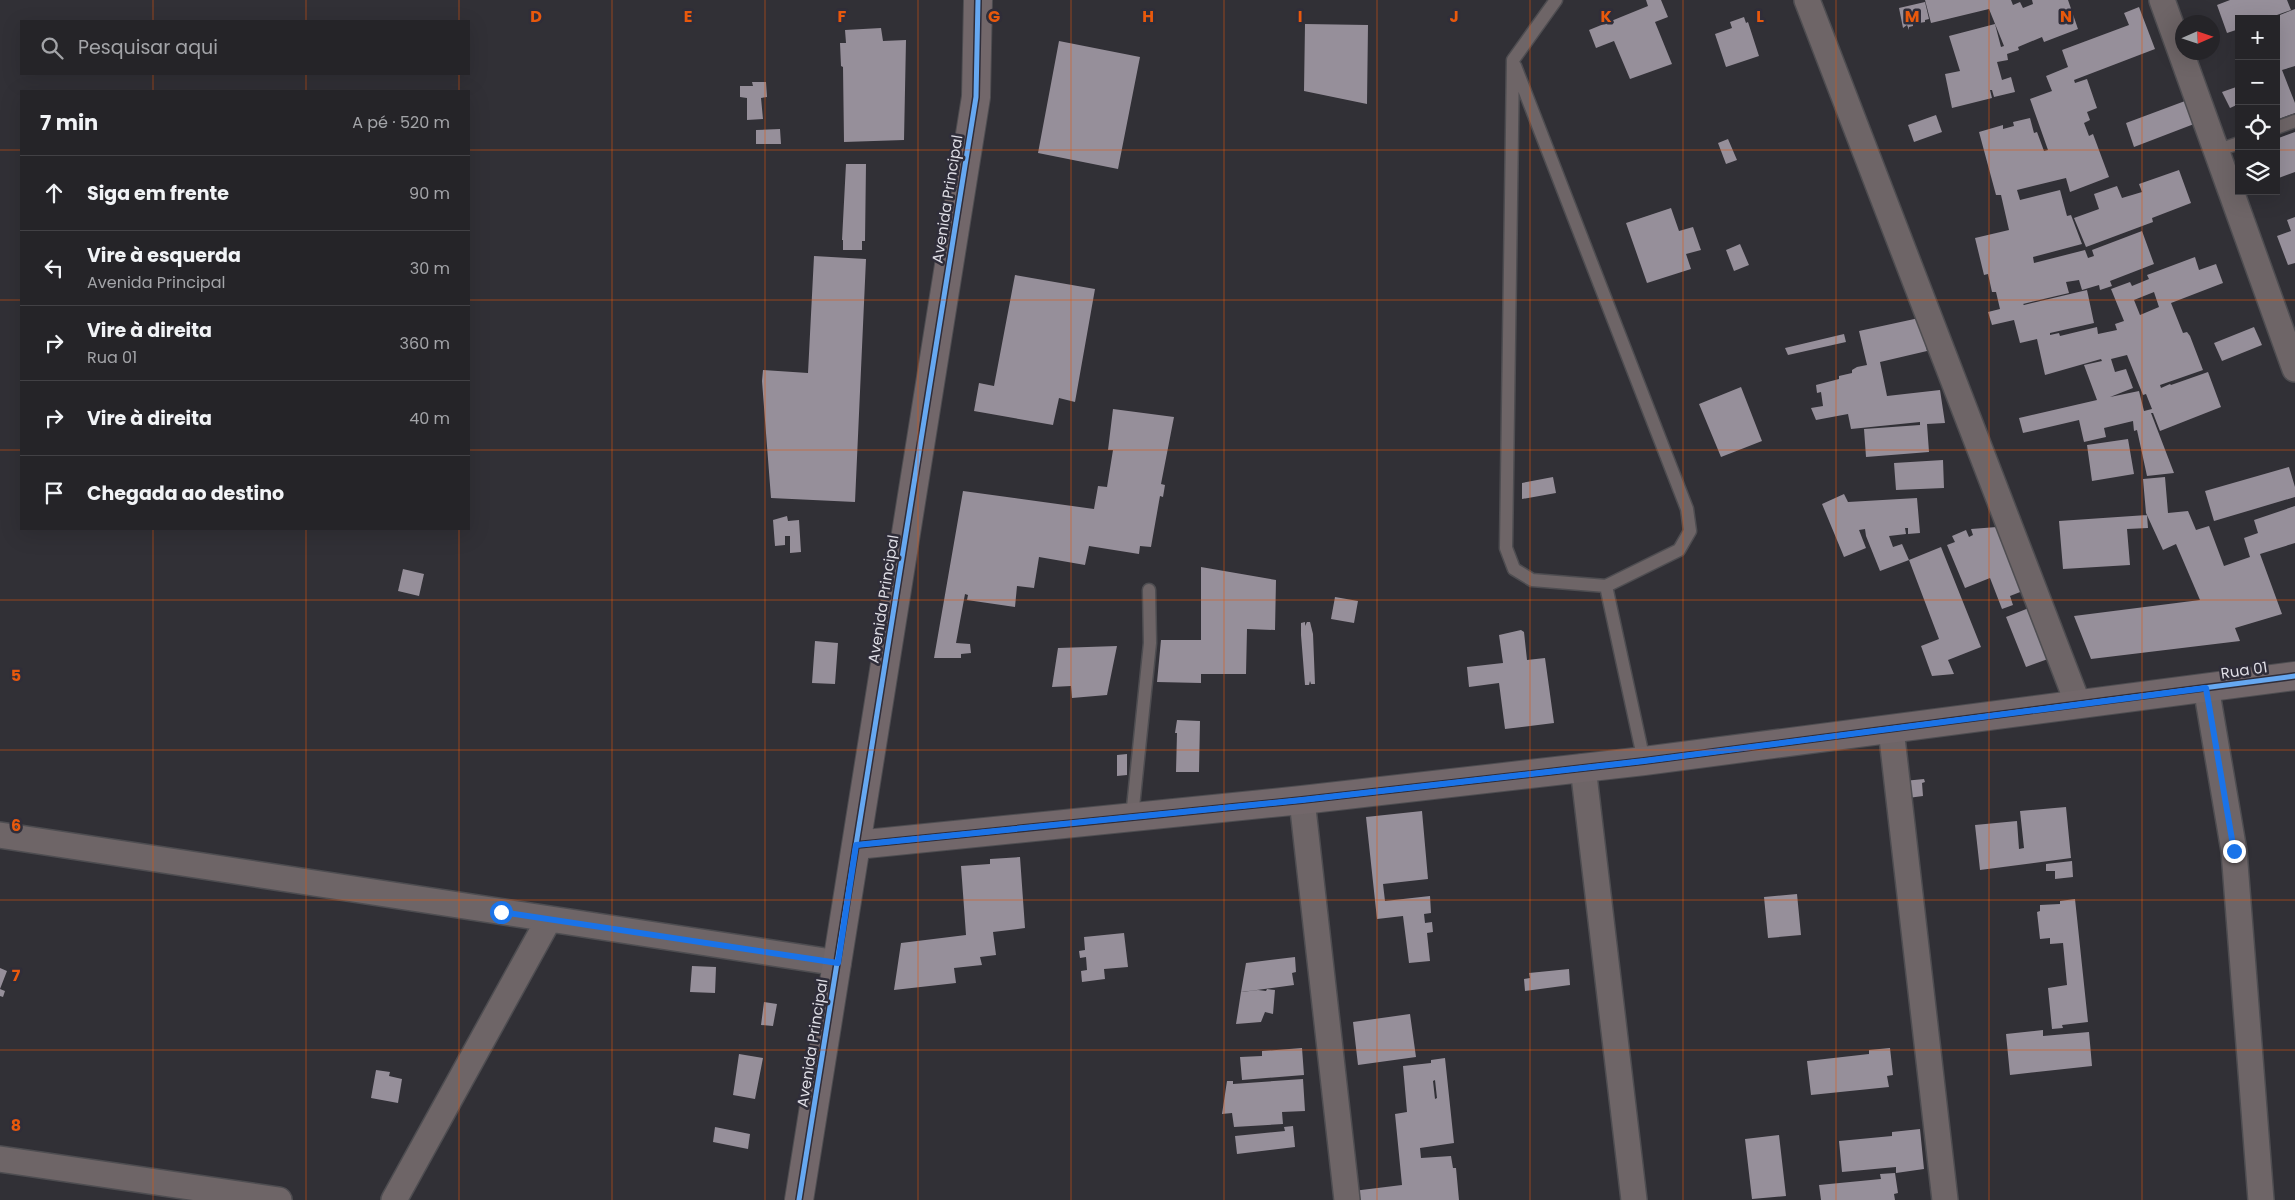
<!DOCTYPE html>
<html lang="pt">
<meta charset="utf-8">
<style>
:root{--surface:#252428;--page:#2d2c30;--text:#f1f3f6;--muted:#a3a4a8;--line:#424145}
body{margin:0;font-family:Poppins,sans-serif;background:var(--page);color:var(--text)}
.controls{position:absolute;right:15px;top:15px;display:grid;overflow:hidden;border-radius:0px;box-shadow:0 5px 20px #0002}
.controls button{width:45px;height:45px;display:grid;place-items:center;padding:0;border:0;border-bottom:1px solid var(--line);background:var(--surface);color:var(--text);font:25px sans-serif}
.compass{position:absolute;left:2175px;top:15px;width:45px;height:45px;border-radius:50%;background:var(--surface);box-shadow:0 5px 20px #0002;rotate:87deg}
.stop{position:absolute;width:15px;height:15px;margin:-11px;border:4px solid #1a73e8;border-radius:50%;background:#fff}
.stop.end{background:#1a73e8;border-color:#fff;box-shadow:0 1px 5px #0008}
.list{margin:0;padding:0;list-style:none}
h2{display:flex;justify-content:space-between;align-items:center;height:65px;margin:0;padding:0 20px;font-size:21px}
h2 small{font-size:16px;font-weight:400;color:var(--muted)}
.list li{display:grid;grid-template-columns:32px 1fr auto;gap:15px;align-items:center;box-sizing:border-box;height:75px;padding:0 20px;border-top:1px solid var(--line)}
.list b{display:block;font-size:19px;white-space:nowrap}
.list p{margin:0;font-size:16px;white-space:nowrap;color:var(--muted)}
.list em{font-size:16px;font-style:normal;color:var(--muted)}
.icon{flex:none;width:28px;height:28px;fill:none;stroke:currentColor;stroke-width:2;stroke-linecap:round;stroke-linejoin:round}
.map{position:relative;flex:none;width:2295px;height:1200px;overflow:hidden}
.search{position:absolute;background:var(--surface);box-shadow:0 5px 20px #0002;left:20px;top:20px;width:450px;height:55px;display:flex;align-items:center;gap:12px;box-sizing:border-box;padding:0 18px;border-radius:0px;color:var(--muted);font-size:19px}
.panel{position:absolute;background:var(--surface);box-shadow:0 5px 20px #0002;left:20px;top:90px;width:450px;height:440px;border-radius:0px}
.map>svg:first-child{display:block}
</style>
<div class="map">
<svg width="2295" height="1200" viewBox="0 0 2295 1200">
<rect width="100%" height="100%" fill="#313036"/>
<path fill="#968f9a" fill-rule="evenodd" d="M 1646,0 L 1661,0 L 1668,17 L 1655,22 L 1672,64 L 1630,79 L 1614,41 L 1596,48 L 1589,30 L 1648,6 Z
M 1925,0 L 2011,0 L 2013,5 L 2020,2 L 2023,8 L 2033,4 L 2032,0 L 2068,0 L 2078,29 L 2044,42 L 2042,37 L 2018,47 L 2019,50 L 2007,54 L 2008,60 L 1997,62 L 2002,80 L 2011,77 L 2015,92 L 1994,97 L 1992,90 L 1990,90 L 1992,98 L 1952,108 L 1945,74 L 1960,71 L 1949,36 L 1995,24 L 2001,47 L 2004,46 L 1989,9 L 1931,23 Z
M 2230,0 L 2287,0 L 2291,10 L 2266,19 L 2239,19 L 2239,29 L 2227,33 L 2217,5 Z
M 1925,2 L 1929,19 L 1925,20 L 1925,22 L 1913,24 L 1913,26 L 1909,27 L 1909,24 L 1909,30 L 1907,25 L 1903,28 L 1899,8 Z
M 2139,7 L 2155,49 L 2074,80 L 2075,83 L 2087,79 L 2097,108 L 2087,112 L 2090,120 L 2084,123 L 2089,136 L 2093,134 L 2109,177 L 2070,192 L 2066,178 L 2017,190 L 2020,200 L 2060,190 L 2067,216 L 2071,215 L 2082,244 L 2033,257 L 2034,263 L 2085,250 L 2088,258 L 2094,256 L 2092,250 L 2142,231 L 2154,264 L 2110,281 L 2112,286 L 2100,290 L 2099,285 L 2082,290 L 2079,280 L 2066,282 L 2069,293 L 2023,304 L 2024,305 L 2087,290 L 2094,323 L 2050,333 L 2050,335 L 2059,333 L 2060,336 L 2097,327 L 2098,334 L 2117,330 L 2115,324 L 2124,321 L 2111,289 L 2130,282 L 2132,286 L 2149,279 L 2147,275 L 2195,257 L 2199,270 L 2216,264 L 2223,283 L 2171,303 L 2183,333 L 2187,332 L 2190,336 L 2203,370 L 2160,385 L 2161,388 L 2170,384 L 2171,385 L 2208,372 L 2221,407 L 2160,431 L 2153,413 L 2151,413 L 2174,473 L 2147,476 L 2137,430 L 2134,431 L 2133,421 L 2104,428 L 2106,437 L 2084,442 L 2079,420 L 2023,433 L 2019,418 L 2097,400 L 2084,365 L 2102,361 L 2101,359 L 2045,375 L 2037,339 L 2020,343 L 2014,320 L 1992,325 L 1988,312 L 2000,309 L 1996,292 L 1992,292 L 1988,274 L 1984,275 L 1975,238 L 2009,230 L 2001,195 L 1996,195 L 1979,132 L 2003,125 L 2003,129 L 2014,126 L 2013,122 L 2030,118 L 2034,133 L 2037,132 L 2044,151 L 2048,150 L 2030,99 L 2052,91 L 2046,76 L 2068,67 L 2062,50 L 2129,25 L 2124,13 ZM 2154,292 L 2159,307 L 2140,315 L 2134,300 ZM 2127,355 L 2143,395 L 2146,394 L 2152,409 L 2144,411 L 2139,391 L 2110,397 L 2133,388 L 2126,369 L 2115,372 L 2111,359 Z
M 2295,9 L 2295,66 L 2282,70 L 2295,103 L 2295,113 L 2276,120 L 2276,73 L 2279,72 L 2276,64 L 2276,48 L 2280,47 L 2276,37 L 2276,19 L 2270,19 Z
M 1744,17 L 1746,23 L 1748,22 L 1759,56 L 1726,67 L 1715,34 L 1732,28 L 1730,22 Z
M 1305,24 L 1368,25 L 1367,104 L 1304,91 Z
M 881,28 L 883,41 L 906,40 L 904,140 L 844,142 L 843,67 L 841,66 L 840,43 L 846,43 L 845,30 Z
M 1059,41 L 1140,57 L 1118,169 L 1038,153 Z
M 752,82 L 766,82 L 767,97 L 761,98 L 763,119 L 747,120 L 747,98 L 740,97 L 740,86 L 753,86 Z
M 2239,86 L 2239,104 L 2230,108 L 2222,92 Z
M 2185,101 L 2194,124 L 2134,147 L 2126,123 Z
M 1936,115 L 1942,132 L 1914,142 L 1908,125 Z
M 780,129 L 781,144 L 756,144 L 756,130 Z
M 2295,132 L 2295,172 L 2276,179 L 2276,139 Z
M 1728,139 L 1737,160 L 1726,164 L 1718,143 Z
M 846,164 L 866,164 L 865,241 L 862,241 L 862,250 L 843,250 L 843,240 L 842,240 Z
M 2179,170 L 2191,203 L 2152,218 L 2153,222 L 2086,247 L 2074,218 L 2099,209 L 2094,194 L 2117,186 L 2122,198 L 2142,192 L 2139,184 Z
M 1671,208 L 1679,231 L 1693,227 L 1701,250 L 1686,254 L 1691,269 L 1647,283 L 1626,223 Z
M 2295,217 L 2295,263 L 2288,265 L 2277,236 L 2291,231 L 2287,220 Z
M 1740,244 L 1749,265 L 1734,271 L 1726,250 Z
M 814,256 L 866,259 L 855,502 L 771,498 L 762,381 L 763,370 L 808,373 Z
M 1015,275 L 1095,289 L 1075,402 L 1059,398 L 1053,425 L 974,411 L 979,383 L 994,386 Z
M 1919,318 L 1927,351 L 1880,362 L 1887,396 L 1940,390 L 1945,423 L 1927,424 L 1929,452 L 1866,457 L 1864,429 L 1920,425 L 1920,422 L 1851,429 L 1848,414 L 1816,420 L 1811,408 L 1823,406 L 1821,392 L 1817,393 L 1816,385 L 1839,379 L 1839,376 L 1852,373 L 1852,370 L 1857,367 L 1867,365 L 1859,331 Z
M 2254,327 L 2262,345 L 2222,361 L 2214,343 Z
M 1844,334 L 1846,342 L 1788,355 L 1785,348 Z
M 1741,387 L 1762,441 L 1721,457 L 1699,404 Z
M 1113,409 L 1174,417 L 1161,484 L 1165,485 L 1163,497 L 1160,496 L 1151,547 L 1140,546 L 1139,554 L 1089,546 L 1085,565 L 1039,557 L 1034,588 L 1017,586 L 1015,607 L 967,600 L 968,595 L 965,594 L 956,643 L 970,644 L 971,653 L 961,654 L 961,658 L 934,658 L 963,491 L 1094,509 L 1098,486 L 1107,487 L 1113,450 L 1108,450 Z
M 2128,439 L 2134,474 L 2092,481 L 2087,445 Z
M 1943,460 L 1944,488 L 1896,490 L 1894,463 Z
M 2289,467 L 2295,487 L 2295,497 L 2214,521 L 2205,491 Z
M 1553,477 L 1556,493 L 1522,499 L 1522,483 Z
M 2165,477 L 2168,513 L 2188,511 L 2196,530 L 2209,526 L 2224,566 L 2250,557 L 2244,538 L 2258,533 L 2254,520 L 2295,506 L 2295,543 L 2260,554 L 2282,614 L 2235,628 L 2240,641 L 2091,659 L 2074,616 L 2200,600 L 2176,544 L 2163,550 L 2146,513 L 2143,479 Z
M 1844,494 L 1848,502 L 1917,498 L 1920,533 L 1908,534 L 1908,528 L 1905,528 L 1906,534 L 1889,536 L 1893,547 L 1902,544 L 1909,560 L 1941,547 L 1981,647 L 1948,660 L 1954,674 L 1932,676 L 1921,646 L 1939,639 L 1909,560 L 1880,571 L 1866,536 L 1865,529 L 1859,530 L 1866,548 L 1844,557 L 1822,504 Z
M 2147,515 L 2148,528 L 2127,529 L 2130,565 L 2063,569 L 2059,521 Z
M 787,516 L 788,521 L 799,520 L 801,552 L 790,553 L 790,536 L 785,536 L 785,545 L 775,546 L 773,520 Z
M 2010,526 L 2033,587 L 2010,596 L 2013,605 L 2002,609 L 1990,578 L 1965,588 L 1947,545 L 1955,542 L 1952,536 L 1966,530 L 1969,537 L 1973,535 L 1971,529 Z
M 1201,567 L 1276,580 L 1275,630 L 1247,629 L 1246,674 L 1201,674 L 1201,683 L 1157,682 L 1161,640 L 1201,640 Z
M 403,569 L 424,574 L 419,596 L 398,591 Z
M 1335,597 L 1358,601 L 1354,623 L 1331,619 Z
M 2039,604 L 2059,655 L 2026,667 L 2006,617 Z
M 1305,622 L 1305,626 L 1307,622 L 1310,622 L 1313,634 L 1315,684 L 1311,684 L 1310,681 L 1309,685 L 1305,685 L 1301,635 L 1301,623 Z
M 1521,630 L 1524,632 L 1527,660 L 1545,658 L 1554,723 L 1505,729 L 1499,683 L 1469,687 L 1467,667 L 1503,663 L 1499,635 Z
M 815,641 L 838,643 L 835,684 L 812,683 Z
M 1117,646 L 1107,695 L 1072,698 L 1071,686 L 1052,687 L 1058,648 Z
M 1177,720 L 1200,721 L 1199,772 L 1176,772 L 1177,733 L 1175,733 Z
M 1127,754 L 1127,775 L 1117,776 L 1117,755 Z
M 1924,779 L 1925,782 L 1922,783 L 1923,796 L 1908,798 L 1904,781 Z
M 2066,807 L 2071,858 L 1980,870 L 1975,825 L 2017,821 L 2019,849 L 2024,848 L 2020,811 Z
M 1422,811 L 1428,879 L 1383,884 L 1385,901 L 1430,896 L 1431,913 L 1424,914 L 1425,923 L 1432,922 L 1433,932 L 1427,933 L 1430,961 L 1409,963 L 1403,916 L 1377,919 L 1366,817 Z
M 1020,857 L 1025,928 L 993,932 L 996,955 L 980,957 L 982,965 L 954,968 L 956,983 L 894,990 L 901,943 L 966,935 L 961,866 L 990,864 L 990,859 Z
M 2072,861 L 2073,877 L 2055,879 L 2055,871 L 2046,871 L 2046,864 Z
M 1797,894 L 1801,935 L 1768,938 L 1764,897 Z
M 2075,899 L 2088,1022 L 2062,1025 L 2063,1028 L 2052,1029 L 2048,988 L 2067,985 L 2063,943 L 2050,944 L 2050,938 L 2040,939 L 2037,912 L 2040,911 L 2040,905 L 2060,904 L 2060,901 Z
M 1124,933 L 1128,967 L 1104,969 L 1105,979 L 1082,982 L 1081,971 L 1087,970 L 1086,957 L 1080,958 L 1079,951 L 1085,950 L 1084,937 Z
M 1295,957 L 1296,972 L 1292,973 L 1294,985 L 1241,992 L 1246,963 Z
M 692,966 L 716,967 L 715,993 L 690,992 Z
M 0,968 L 7,971 L 0,989 L 5,991 L 3,997 L 0,996 Z
M 1569,969 L 1570,985 L 1525,991 L 1524,979 L 1530,978 L 1529,973 Z
M 1267,989 L 1275,990 L 1273,1014 L 1265,1012 L 1261,1022 L 1236,1024 L 1241,992 L 1258,990 L 1266,991 Z
M 764,1002 L 777,1004 L 773,1026 L 761,1025 Z
M 1410,1014 L 1416,1057 L 1358,1065 L 1353,1022 Z
M 2043,1030 L 2043,1036 L 2089,1032 L 2092,1066 L 2010,1075 L 2006,1034 Z
M 1302,1048 L 1304,1075 L 1242,1080 L 1240,1057 L 1262,1056 L 1262,1051 Z
M 1890,1048 L 1893,1075 L 1887,1076 L 1889,1087 L 1811,1095 L 1807,1061 L 1869,1054 L 1869,1050 Z
M 739,1054 L 763,1058 L 755,1099 L 733,1095 Z
M 1445,1058 L 1454,1143 L 1420,1148 L 1421,1158 L 1451,1156 L 1453,1168 L 1456,1168 L 1459,1200 L 1354,1200 L 1353,1191 L 1402,1185 L 1395,1114 L 1407,1112 L 1403,1066 L 1431,1063 L 1431,1060 ZM 1435,1080 L 1437,1098 L 1435,1099 L 1433,1081 Z
M 376,1070 L 390,1072 L 389,1076 L 402,1079 L 398,1103 L 371,1098 Z
M 1303,1079 L 1305,1111 L 1282,1112 L 1283,1124 L 1234,1127 L 1232,1113 L 1222,1114 L 1227,1081 L 1233,1081 L 1233,1084 Z
M 1293,1126 L 1295,1147 L 1237,1154 L 1235,1136 L 1285,1131 L 1284,1127 Z
M 715,1127 L 750,1134 L 748,1149 L 713,1142 Z
M 1920,1129 L 1924,1169 L 1896,1173 L 1896,1167 L 1842,1172 L 1839,1141 L 1892,1136 L 1892,1132 Z
M 1779,1135 L 1786,1196 L 1752,1199 L 1745,1139 Z
M 1895,1173 L 1898,1193 L 1894,1194 L 1895,1200 L 1821,1200 L 1819,1185 L 1881,1179 L 1880,1174 Z"/>
<g fill="none" stroke-linecap="round" stroke-linejoin="round">
<g stroke="#4e4d51" stroke-width="15">
<path id="lane" d="M 1556,0 L 1513,60 L 1506,548 L 1514,569 L 1532,580 L 1606,586 L 1644,761
M 1515,66 L 1687,509 L 1690,531 L 1679,550 L 1606,586
M 2276,128 L 2295,121
M 2216,151 L 2239,143
M 1132,817 L 1150,643 L 1149,590"/>
</g>
<g stroke="#4e4d51" stroke-width="28">
<path id="street" d="M 1807,0 L 2078,704
M 2162,0 L 2295,369
M 2206,687 L 2234,851 L 2261,1200
M 1891,729 L 1945,1200
M 1583,767 L 1634,1200
M 1302,800 L 1347,1200
M 0,835 L 838,963
M 0,1159 L 279,1200
M 394,1200 L 549,919"/>
</g>
<g stroke="#4e4d51" stroke-width="30">
<path id="secondary" d="M 856,845 L 1302,800 L 1644,761 L 2295,676
M 799,1200 L 976,97 L 978,0"/>
</g>
<use href="#lane" stroke="#6e6567" stroke-width="12"/>
<use href="#street" stroke="#6e6567" stroke-width="25"/>
<use href="#secondary" stroke="#72676a" stroke-width="28"/>
<g stroke="#2f2d39" stroke-width="8">
<path id="cycleway" d="M 856,845 L 1302,800 L 1644,761 L 2295,676
M 799,1200 L 976,97 L 978,0"/>
</g>
<use href="#cycleway" stroke="#66a8f1" stroke-width="5"/>
</g>
<g fill="none" stroke-linecap="round" stroke-linejoin="round">
<path stroke="#1a73e8" stroke-width="6" d="M 501,912 L 838,963 L 856,845 L 1302,800 L 1644,761 L 2206,688 L 2234,851"/>
</g>
<path fill="none" stroke="#e8590c" stroke-width="1" stroke-opacity="0.55" d="M 153,0 L 153,21M 306,0 L 306,21M 459,0 L 459,21M 612,0 L 612,1200M 765,0 L 765,1200M 918,0 L 918,1200M 1071,0 L 1071,1200M 1224,0 L 1224,1200M 1377,0 L 1377,1200M 1530,0 L 1530,1200M 1683,0 L 1683,1200M 1836,0 L 1836,1200M 1989,0 L 1989,1200M 2142,0 L 2142,1200M 153,74 L 153,91M 306,74 L 306,91M 459,74 L 459,91M 0,150 L 21,150M 469,150 L 2239,150M 2276,150 L 2295,150M 0,300 L 21,300M 469,300 L 2295,300M 0,450 L 21,450M 469,450 L 2295,450M 153,529 L 153,1200M 306,529 L 306,1200M 459,529 L 459,1200M 0,600 L 2295,600M 0,750 L 2295,750M 0,900 L 2295,900M 0,1050 L 2295,1050"/>
<g text-anchor="middle" dominant-baseline="central" stroke-width="5" stroke-linejoin="round" paint-order="stroke">
<g font-size="15" fill="#dfdee6" stroke="#2f2d39">
<text transform="translate(947 199) rotate(-81)">Avenida Principal</text>
<text transform="translate(883 599) rotate(-81)">Avenida Principal</text>
<text transform="translate(2244 670) rotate(-8)">Rua 01</text>
<text transform="translate(812 1043) rotate(-81)">Avenida Principal</text>
</g>
</g>
<g font-size="16" text-anchor="middle" font-weight="bold" fill="#e8590c" stroke="#2f2d39" stroke-width="5" stroke-linejoin="round" paint-order="stroke">
<text x="536" y="22">D</text>
<text x="688" y="22">E</text>
<text x="842" y="22">F</text>
<text x="994" y="22">G</text>
<text x="1148" y="22">H</text>
<text x="1300" y="22">I</text>
<text x="1454" y="22">J</text>
<text x="1606" y="22">K</text>
<text x="1760" y="22">L</text>
<text x="1912" y="22">M</text>
<text x="2066" y="22">N</text>
<text x="16" y="681">5</text>
<text x="16" y="831">6</text>
<text x="16" y="981">7</text>
<text x="16" y="1131">8</text>
</g>
</svg>
<div class="controls">
<button>+</button>
<button>−</button>
<button><svg class="icon" aria-label="locate" viewBox="0 0 24 24"><circle cx="12" cy="12" r="6"/><path d="M12 2v4M12 18v4M2 12h4M18 12h4"/></svg></button>
<button><svg class="icon" aria-label="layers" viewBox="0 0 24 24"><path d="M12 4l9 5-9 5-9-5zM3 14l9 5 9-5"/></svg></button>
</div>
<svg class="compass" viewBox="-18 -18 36 36"><path d="M0-13l5 13h-10z" fill="#e53935"/><path d="M0 13l5-13h-10z" fill="#a3a4a8"/></svg>
<div class="stop" style="left:501px;top:912px"></div>
<div class="stop end" style="left:2234px;top:851px"></div>
<div class="search"><svg class="icon" aria-label="search" viewBox="0 0 24 24"><circle cx="10" cy="10" r="6"/><path d="M15 15l6 6"/></svg>Pesquisar aqui</div>
<section class="panel">
<h2>7 min<small>A pé · 520 m</small></h2>
<ul class="list">
<li><svg class="icon" aria-label="ahead" viewBox="0 0 24 24"><path d="M12 20V5M6 11l6-6 6 6"/></svg><div><b>Siga em frente</b></div><em>90 m</em></li>
<li><svg class="icon" aria-label="left" viewBox="0 0 24 24"><path d="M17 20v-9H6M10 6l-5 5 5 5"/></svg><div><b>Vire à esquerda</b><p>Avenida Principal</p></div><em>30 m</em></li>
<li><svg class="icon" aria-label="right" viewBox="0 0 24 24"><path d="M7 20v-9h11M14 6l5 5-5 5"/></svg><div><b>Vire à direita</b><p>Rua 01</p></div><em>360 m</em></li>
<li><svg class="icon" aria-label="right" viewBox="0 0 24 24"><path d="M7 20v-9h11M14 6l5 5-5 5"/></svg><div><b>Vire à direita</b></div><em>40 m</em></li>
<li><svg class="icon" aria-label="arrive" viewBox="0 0 24 24"><path d="M6 21V4h12l-3 4 3 4H6"/></svg><div><b>Chegada ao destino</b></div></li>
</ul>
</section>
</div>
